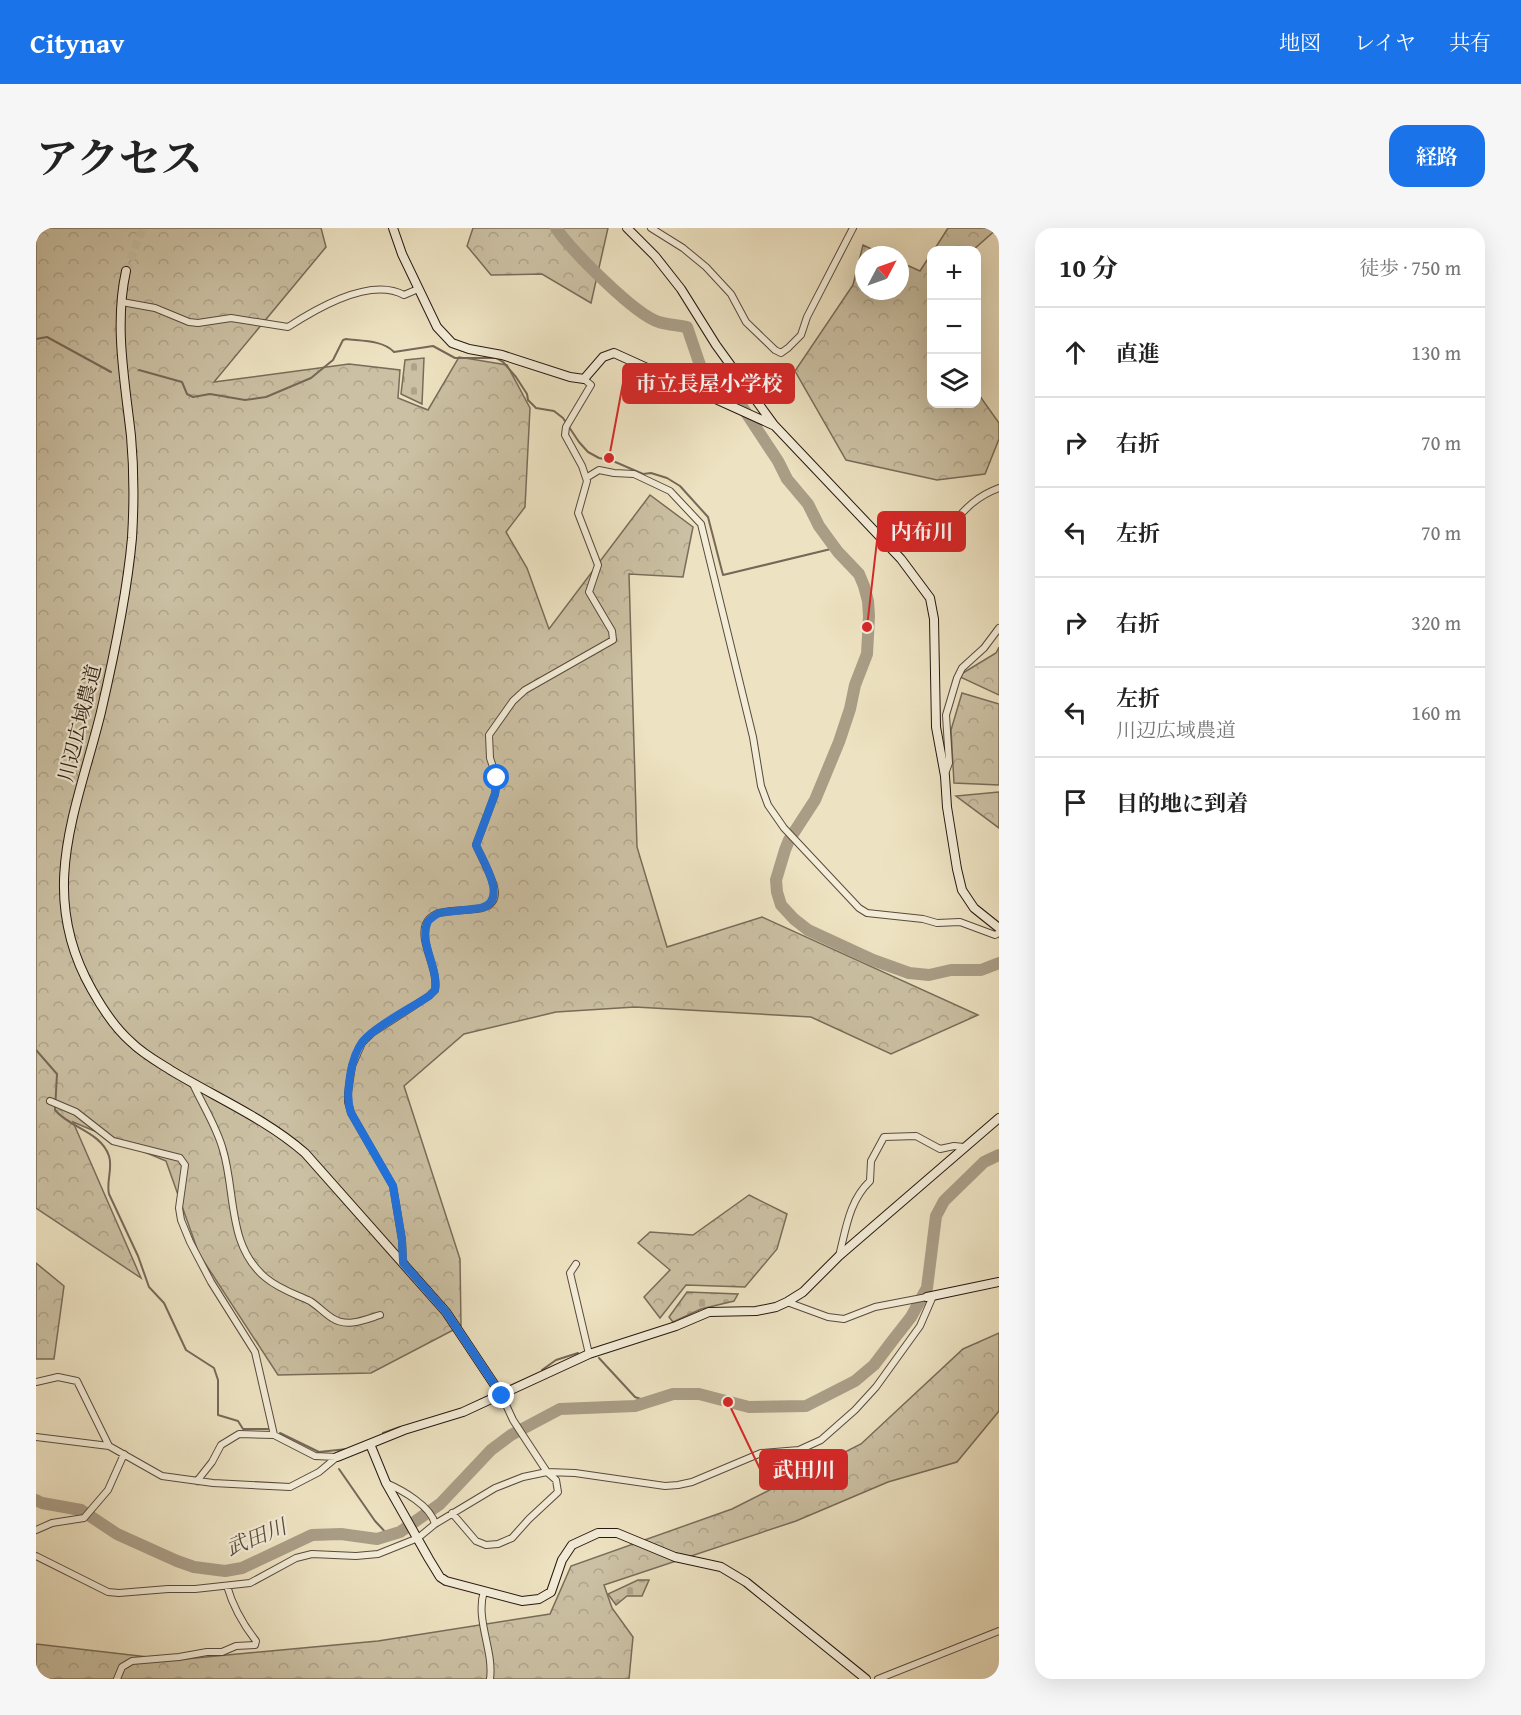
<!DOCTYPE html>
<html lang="ja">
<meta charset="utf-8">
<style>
:root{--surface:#fff;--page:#f6f6f6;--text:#222;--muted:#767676;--line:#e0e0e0;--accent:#1a73e8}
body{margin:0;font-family:"Gentium Book Plus","Noto Serif JP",serif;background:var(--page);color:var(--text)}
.controls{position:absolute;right:18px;top:18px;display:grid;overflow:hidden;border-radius:12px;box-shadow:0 6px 24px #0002}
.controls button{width:54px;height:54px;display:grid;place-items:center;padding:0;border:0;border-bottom:2px solid var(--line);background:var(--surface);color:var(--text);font:30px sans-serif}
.compass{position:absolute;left:819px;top:18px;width:54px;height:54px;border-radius:50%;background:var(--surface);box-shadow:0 6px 24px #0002;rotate:49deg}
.stop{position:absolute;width:18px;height:18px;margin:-14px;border:4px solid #1a73e8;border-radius:50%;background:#fff}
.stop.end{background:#1a73e8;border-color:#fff;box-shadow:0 2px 6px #0008}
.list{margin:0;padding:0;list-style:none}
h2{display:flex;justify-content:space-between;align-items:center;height:78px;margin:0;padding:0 24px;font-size:26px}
h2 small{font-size:20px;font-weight:400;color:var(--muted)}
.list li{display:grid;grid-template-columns:39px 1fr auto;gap:18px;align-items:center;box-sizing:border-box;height:90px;padding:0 24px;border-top:2px solid var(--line)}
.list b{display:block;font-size:22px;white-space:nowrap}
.list p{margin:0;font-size:20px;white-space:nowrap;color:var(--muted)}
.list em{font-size:20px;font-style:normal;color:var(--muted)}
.icon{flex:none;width:33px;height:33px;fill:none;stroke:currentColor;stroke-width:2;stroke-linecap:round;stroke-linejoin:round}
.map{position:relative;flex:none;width:963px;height:1451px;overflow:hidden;border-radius:18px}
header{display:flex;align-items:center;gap:36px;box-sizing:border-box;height:84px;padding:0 30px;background:var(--accent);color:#fff}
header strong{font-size:28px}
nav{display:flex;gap:33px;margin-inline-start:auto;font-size:21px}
.intro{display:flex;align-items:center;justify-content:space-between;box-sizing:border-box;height:144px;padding:0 36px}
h1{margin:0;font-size:42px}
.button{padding:15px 27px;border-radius:18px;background:var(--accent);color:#fff;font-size:21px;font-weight:700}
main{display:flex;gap:36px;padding:0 36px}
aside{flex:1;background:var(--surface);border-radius:18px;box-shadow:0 6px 24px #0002}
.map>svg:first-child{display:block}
</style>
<header>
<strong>Citynav</strong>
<nav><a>地図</a><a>レイヤ</a><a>共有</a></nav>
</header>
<div class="intro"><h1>アクセス</h1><a class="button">経路</a></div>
<main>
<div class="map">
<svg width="963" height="1451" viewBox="0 0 963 1451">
<defs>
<pattern id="forest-crowns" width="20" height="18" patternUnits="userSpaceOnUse" patternTransform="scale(1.5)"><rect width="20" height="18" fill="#cbc0a3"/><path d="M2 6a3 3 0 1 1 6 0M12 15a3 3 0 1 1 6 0" fill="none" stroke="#aea48b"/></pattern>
<pattern id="cemetery-stones" width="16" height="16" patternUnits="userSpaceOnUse" patternTransform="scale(1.5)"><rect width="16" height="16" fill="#cbc0a3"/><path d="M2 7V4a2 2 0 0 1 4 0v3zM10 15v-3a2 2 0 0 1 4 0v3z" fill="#aea48b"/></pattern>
</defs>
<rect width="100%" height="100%" fill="#ede2c1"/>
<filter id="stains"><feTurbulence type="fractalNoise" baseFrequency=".00333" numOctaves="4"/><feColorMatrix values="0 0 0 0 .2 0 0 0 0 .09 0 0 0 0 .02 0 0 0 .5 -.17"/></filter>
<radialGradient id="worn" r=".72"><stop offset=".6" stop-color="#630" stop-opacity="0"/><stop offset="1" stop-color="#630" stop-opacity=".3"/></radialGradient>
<path fill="url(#forest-crowns)" stroke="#786c5a" stroke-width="1.5" d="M 0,0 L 285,0 L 290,19 L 178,154 L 313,136 L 364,142 L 362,170 L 392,182 L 423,129 L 471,137 L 494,180 L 489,279 L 470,304 L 491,340 L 513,401 L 614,267 L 657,299 L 647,349 L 593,346 L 601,619 L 631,719 L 726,689 L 942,787 L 855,826 L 775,789 L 599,779 L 520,784 L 428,806 L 368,858 L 424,1031 L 425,1098 L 335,1145 L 242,1147 L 163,1026 L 130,933 L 37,894 L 105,1050 L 0,980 Z
M 437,0 L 572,0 L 555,75 L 506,46 L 455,47 L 431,18 Z
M 912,0 L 962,0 L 937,22 L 898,22 Z
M 827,17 L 848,27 L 828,27 L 828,63 L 864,63 L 864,34 L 884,43 L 895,26 L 896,176 L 940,176 L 941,164 L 963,195 L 963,211 L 949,246 L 901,252 L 810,232 L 759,143 L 817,57 Z
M 963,419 L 963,467 L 922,448 L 960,425 Z
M 926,465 L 963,476 L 963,557 L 918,555 L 915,502 Z
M 963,564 L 963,600 L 920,568 Z
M 713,967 L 751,986 L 741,1021 L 709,1059 L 650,1057 L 624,1090 L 608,1069 L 634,1042 L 602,1015 L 614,1004 L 657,1007 Z
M 0,1035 L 28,1058 L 18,1131 L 0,1131 Z
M 963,1105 L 963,1183 L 921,1234 L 852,1254 L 760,1293 L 568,1357 L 576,1380 L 597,1409 L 593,1451 L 0,1451 L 0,1416 L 138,1432 L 342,1413 L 514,1386 L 535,1338 L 696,1281 L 825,1216 L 927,1121 Z"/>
<path fill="url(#cemetery-stones)" stroke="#786c5a" stroke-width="1.5" d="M 388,130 L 386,176 L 365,166 L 369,132 Z
M 651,1064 L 702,1066 L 698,1073 L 665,1081 L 637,1094 L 633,1089 Z
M 602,1352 L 613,1352 L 606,1368 L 591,1368 L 580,1377 L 572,1366 Z"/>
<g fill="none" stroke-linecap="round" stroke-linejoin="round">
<path stroke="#756858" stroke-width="2" d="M 0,111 L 11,109 L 75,144
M 103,142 L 146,154 L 151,166 L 157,169 L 174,166 L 209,172 L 230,169 L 275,150 L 297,132 L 307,112 L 310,111 C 325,113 347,112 358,124 L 397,118 L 419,130 L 460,130 L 467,134 L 480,149 L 491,166 L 492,172 L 500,180 L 518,183 L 527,190 L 543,214 L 552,224 L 563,230 L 577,233 L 607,246 L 615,245 L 631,250 L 644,258 L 672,289 L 687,347 L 799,320
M 0,822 L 21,846 L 19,882 C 34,900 65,904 73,928 C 77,940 70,954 73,966 L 102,1028 L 113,1059 L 128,1075 L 150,1122 L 178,1140 L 182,1152 L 182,1187 L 202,1193 L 207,1201 L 232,1201
M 563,1130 L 599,1169 L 613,1174
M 506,1142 L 520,1132 L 542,1125
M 244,1205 L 283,1224 L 311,1221
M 347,1205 L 364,1199
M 303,1241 L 339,1293 L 354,1309"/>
<path stroke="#a99d86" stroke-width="12" d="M 520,0 C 535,22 599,87 623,94 C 632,97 642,97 651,99 L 665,140 L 666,150 L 703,174 L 742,233 L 751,251 L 772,276 L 783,298 L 802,324 L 823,346 L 828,358 L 832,373 L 833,388 L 831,426 L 819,457 L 814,481 L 803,514 L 779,572 L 753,612 L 749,622 L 740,652 L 741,664 L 745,677 L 758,691 L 772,702 L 837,732 L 873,745 L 893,747 L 915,742 L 945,742 L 963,735
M 0,1272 L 6,1275 L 45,1282 L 81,1306 L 141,1333 L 158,1339 L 189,1343 L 206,1340 L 276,1307 L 305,1306 L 341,1311 L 364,1304 L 404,1276 L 455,1222 L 475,1207 L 524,1181 L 599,1178 L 637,1166 L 663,1166 L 713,1179 L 770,1178 L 819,1153 L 838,1137 L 857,1112 L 875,1089 L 891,1060 L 900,988 L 908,973 L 948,934 L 963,927"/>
<path stroke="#c5ba9e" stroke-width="8" stroke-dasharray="8 4" stroke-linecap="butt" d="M 90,43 L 107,0"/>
<g stroke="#584a3e" stroke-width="8">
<path id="street" d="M 615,0 L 647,20 L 670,39 L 695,66 L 710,94 L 739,122 L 745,125 L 752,120 L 765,107 L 771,89 L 817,0
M 86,74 L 119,80 L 153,94 L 162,95 L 195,90 L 252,99 C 281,80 335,49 368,67 L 382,61
M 550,250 L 563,242 L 578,245 L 598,246 L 634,263 L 665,296 L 717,509 L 725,558 L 732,577 L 748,600 L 823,680 L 831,685 L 887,691 L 901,695 L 924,694 L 959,707 L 963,705
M 848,312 L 892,319 C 919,299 927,273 963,260
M 909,546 L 913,535 L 910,487 L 921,450 L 926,440 L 948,420 L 963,400
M 157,856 C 167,878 181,899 187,922 C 200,965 191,1018 230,1050 C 243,1061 259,1066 274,1073 C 282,1078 288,1085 296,1090 C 311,1100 328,1092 344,1087
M 14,873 L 40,884 L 77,913 L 144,930 L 149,937 L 143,980 L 145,992 L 154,1014 L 175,1054 L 219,1124 L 238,1207
M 803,1028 C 810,1001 813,973 834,953 L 835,933 L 848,909 L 880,908 L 904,921 L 918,918 L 928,919
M 367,1035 L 366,1012 L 357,958 L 315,885 L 312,874 L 312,865 L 316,838 L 326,815 L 336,805 L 393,768 L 399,762 C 403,741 381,711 391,694 C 403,672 458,694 459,665 C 459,653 445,629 440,617 L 459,566 L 461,551 L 454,530 L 453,507 L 477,473 L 489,462 L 577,412 L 576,403 L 553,364 L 562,337 L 542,285 L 551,253 L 546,238 L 529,207 L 530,199 L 555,157 L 548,151
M 540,1036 L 534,1045 L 553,1126
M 751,1074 L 792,1089 L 808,1091 L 839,1079 L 891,1069
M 0,1154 L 22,1149 L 41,1153 L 73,1218
M 0,1209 L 73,1218 L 126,1248 L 177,1255 L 254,1259 L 283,1244 L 301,1229
M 161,1253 L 176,1234 L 185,1217 L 203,1206 L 238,1207 L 279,1228 L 300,1229
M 350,1255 C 366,1262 395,1278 399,1296
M 416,1285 L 440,1313 L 450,1317 L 462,1316 L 476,1310 L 493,1291 L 522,1264 L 520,1252 L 511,1244 L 488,1209 L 477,1192 L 466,1168
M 0,1302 L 16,1295 L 48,1290 L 72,1262 L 88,1226
M 0,1328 L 72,1364 L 83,1365 L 132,1361 L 159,1361 L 214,1355 L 260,1330 L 276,1326 L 320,1328 L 342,1326 L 382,1310 L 399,1296 L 459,1260 L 487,1249 L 511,1244 L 539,1245 L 629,1258 L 642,1257 L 656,1254 L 725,1225 L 763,1222 L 785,1212 L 819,1182 L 840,1159 L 884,1098 L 897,1068
M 448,1363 C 439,1392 458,1422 454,1451
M 81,1451 L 86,1439 L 96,1433 L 143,1429 L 171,1424 L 186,1424 L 200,1418 L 219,1417 L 220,1413 C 206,1395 197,1379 191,1358
M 842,1451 L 963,1403"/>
</g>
<g stroke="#261812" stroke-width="10">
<path id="secondary" d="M 357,0 L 366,26 L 401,99 L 416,115 L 433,121 L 466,127 L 534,149 L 548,151 L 567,129 L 578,125 L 737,197
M 591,0 L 619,28 L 645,61 L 680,117 L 738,197 L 865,331 L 894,370 L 898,391 L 900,499 L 909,548 L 911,579 L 921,641 L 926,662 L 938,680 L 963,700
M 90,43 C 78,97 89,154 95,208 C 98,241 98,277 96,310 C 91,366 78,428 65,484 C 41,582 0,664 56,762 C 66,780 79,800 95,814 C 107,826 122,834 136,843 C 181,870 230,891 269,925 L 410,1084 L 466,1168
M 891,1069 L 963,1054
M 334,1216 L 350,1255 L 393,1331 L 404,1349 L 410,1353 L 486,1373 L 503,1371 L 515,1364 L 526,1332 L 536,1317 L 562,1305 L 581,1305 L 639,1329 L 685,1339 L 710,1354 L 830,1451
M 301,1229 L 368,1202 L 427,1184 L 553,1126 L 640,1098 L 673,1084 L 720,1083 L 740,1079 L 751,1074 L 767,1064 L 803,1028 L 963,890"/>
</g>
<use href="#street" stroke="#f3ecd7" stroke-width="6"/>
<use href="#secondary" stroke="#f3ecd7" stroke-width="8"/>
</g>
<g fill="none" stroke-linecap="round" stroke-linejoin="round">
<path stroke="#1a73e8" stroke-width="8" d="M 461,550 L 459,566 L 440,617 C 447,633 473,673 445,680 L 402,685 L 392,693 C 382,715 403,739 399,762 L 393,768 C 375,780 340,798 327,813 C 319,823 316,836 314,848 C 312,862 311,872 315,885 L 357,958 L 366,1012 L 367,1035 L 410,1084 L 466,1168"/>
</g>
<g text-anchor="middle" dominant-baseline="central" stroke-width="4.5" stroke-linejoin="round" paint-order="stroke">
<g font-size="20" fill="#261812" stroke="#f3ecd7">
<text transform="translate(43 495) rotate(-76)">川辺広域農道</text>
</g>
<g font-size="21" font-style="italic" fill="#5a4d40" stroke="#f3ecd7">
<text transform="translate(220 1309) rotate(-22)">武田川</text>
</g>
</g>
<path fill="none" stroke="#d62828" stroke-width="2" d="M573 230L587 155M831 399L842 304M692 1174L724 1241"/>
<g fill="#d62828" stroke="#f3ecd7" stroke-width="2">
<circle cx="573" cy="230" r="6"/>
<circle cx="831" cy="399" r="6"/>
<circle cx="692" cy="1174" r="6"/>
</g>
<g fill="#d62828" stroke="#d62828" stroke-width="2">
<rect x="587" y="136" width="171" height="39" rx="6"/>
<rect x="842" y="284" width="87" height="39" rx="6"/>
<rect x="724" y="1222" width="87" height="39" rx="6"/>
</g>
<g font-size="21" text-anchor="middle" font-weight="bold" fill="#fff">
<text x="673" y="163">市立長屋小学校</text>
<text x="886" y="311">内布川</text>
<text x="768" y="1249">武田川</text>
</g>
<rect width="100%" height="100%" filter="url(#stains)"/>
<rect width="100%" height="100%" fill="url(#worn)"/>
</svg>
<div class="controls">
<button>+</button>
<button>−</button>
<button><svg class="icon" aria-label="layers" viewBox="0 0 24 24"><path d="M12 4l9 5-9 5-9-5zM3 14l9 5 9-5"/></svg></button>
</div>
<svg class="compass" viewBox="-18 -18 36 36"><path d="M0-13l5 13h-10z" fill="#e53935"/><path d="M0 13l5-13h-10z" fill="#767676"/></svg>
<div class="stop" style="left:461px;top:550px"></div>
<div class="stop end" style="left:466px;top:1168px"></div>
</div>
<aside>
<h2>10 分<small>徒歩 · 750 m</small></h2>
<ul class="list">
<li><svg class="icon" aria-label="ahead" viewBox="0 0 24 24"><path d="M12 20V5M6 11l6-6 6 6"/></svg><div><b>直進</b></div><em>130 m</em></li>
<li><svg class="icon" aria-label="right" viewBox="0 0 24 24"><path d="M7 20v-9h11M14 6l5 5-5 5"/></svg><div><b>右折</b></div><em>70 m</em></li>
<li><svg class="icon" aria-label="left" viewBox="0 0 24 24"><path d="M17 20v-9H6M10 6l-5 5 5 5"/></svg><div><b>左折</b></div><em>70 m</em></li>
<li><svg class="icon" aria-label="right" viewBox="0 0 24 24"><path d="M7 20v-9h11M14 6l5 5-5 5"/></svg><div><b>右折</b></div><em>320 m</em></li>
<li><svg class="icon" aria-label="left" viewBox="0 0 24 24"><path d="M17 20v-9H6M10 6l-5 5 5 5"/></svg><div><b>左折</b><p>川辺広域農道</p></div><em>160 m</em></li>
<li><svg class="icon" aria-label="arrive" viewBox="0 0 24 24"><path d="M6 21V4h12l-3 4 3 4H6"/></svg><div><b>目的地に到着</b></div></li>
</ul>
</aside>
</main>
